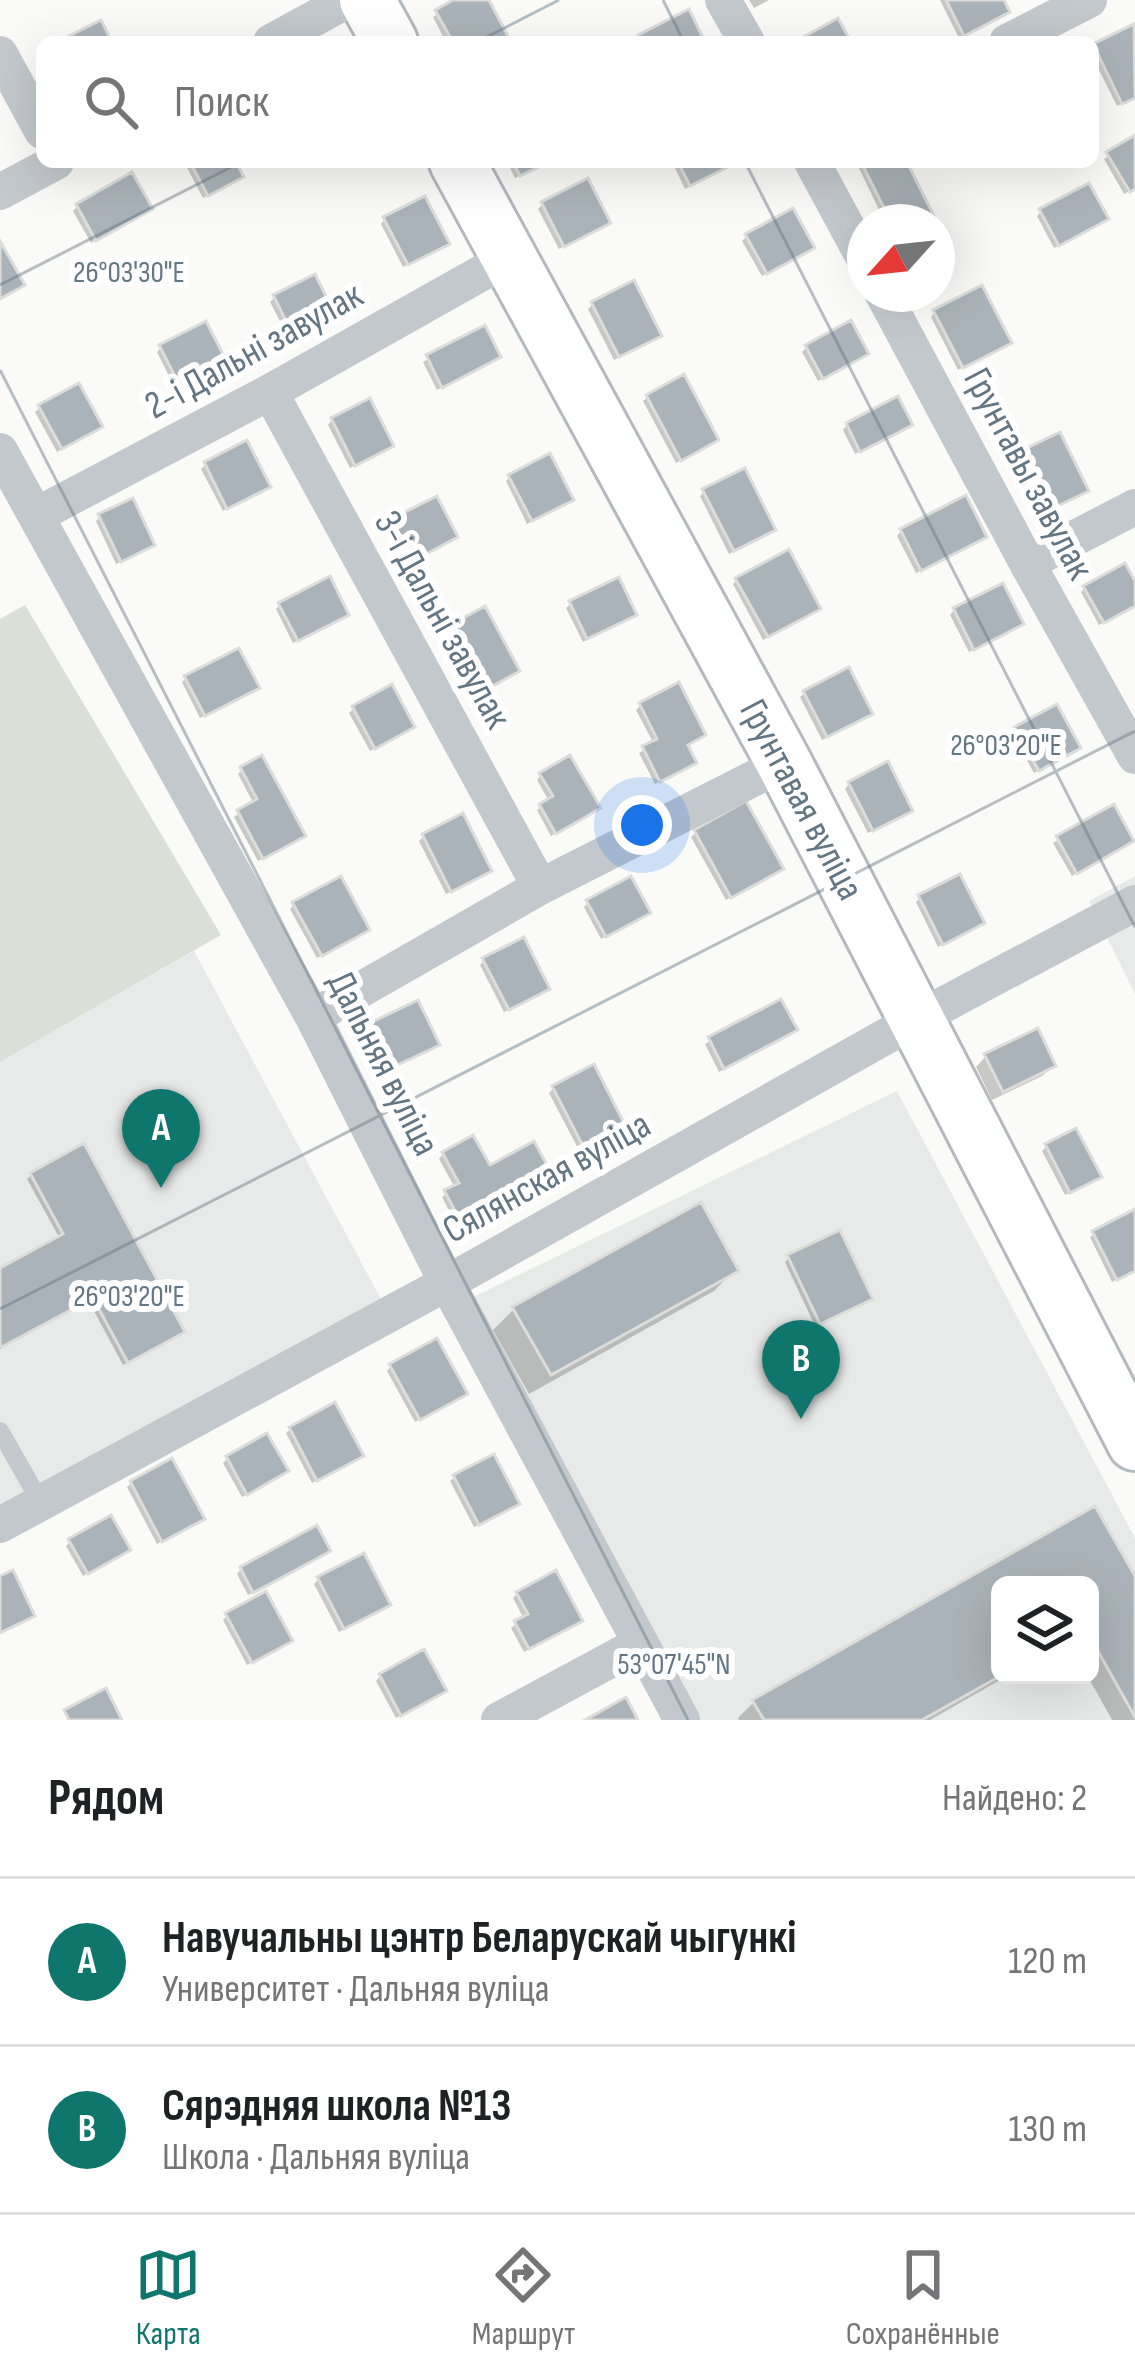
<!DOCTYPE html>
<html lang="ru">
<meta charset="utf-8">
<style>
:root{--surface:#fff;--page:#f2f2f2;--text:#202124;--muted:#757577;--line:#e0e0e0;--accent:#0f766e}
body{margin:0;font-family:"Sofia Sans Condensed",sans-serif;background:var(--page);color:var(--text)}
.controls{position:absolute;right:36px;bottom:36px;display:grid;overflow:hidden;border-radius:18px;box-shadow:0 12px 48px #0002}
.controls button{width:108px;height:108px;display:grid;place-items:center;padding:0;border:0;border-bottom:3px solid var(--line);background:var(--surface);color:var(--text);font:60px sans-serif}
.compass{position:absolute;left:847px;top:204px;width:108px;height:108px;border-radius:50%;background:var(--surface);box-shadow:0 12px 48px #0002;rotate:243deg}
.you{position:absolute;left:642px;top:825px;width:42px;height:42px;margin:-30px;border:9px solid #fff;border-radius:50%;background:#1a73e8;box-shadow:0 0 0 18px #1a73e833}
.badge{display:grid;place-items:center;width:78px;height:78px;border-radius:50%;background:var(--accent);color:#fff;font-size:39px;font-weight:700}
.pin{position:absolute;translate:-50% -99px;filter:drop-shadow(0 3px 6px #0008)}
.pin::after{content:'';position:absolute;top:63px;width:42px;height:36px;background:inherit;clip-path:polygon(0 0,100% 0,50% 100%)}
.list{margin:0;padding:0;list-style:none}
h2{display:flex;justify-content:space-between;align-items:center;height:156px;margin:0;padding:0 48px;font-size:51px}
h2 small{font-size:39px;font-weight:400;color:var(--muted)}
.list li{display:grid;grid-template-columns:78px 1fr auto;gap:36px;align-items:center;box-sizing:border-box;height:168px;padding:0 48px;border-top:3px solid var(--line)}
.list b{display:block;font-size:45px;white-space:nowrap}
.list p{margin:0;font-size:39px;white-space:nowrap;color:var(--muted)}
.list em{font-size:39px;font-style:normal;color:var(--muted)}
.icon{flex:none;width:66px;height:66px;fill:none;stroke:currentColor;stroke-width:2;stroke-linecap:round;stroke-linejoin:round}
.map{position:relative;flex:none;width:1135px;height:1720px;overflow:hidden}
.search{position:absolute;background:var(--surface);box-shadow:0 12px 48px #0002;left:36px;right:36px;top:36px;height:132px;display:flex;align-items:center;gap:30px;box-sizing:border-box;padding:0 42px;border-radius:18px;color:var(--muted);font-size:45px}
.sheet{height:492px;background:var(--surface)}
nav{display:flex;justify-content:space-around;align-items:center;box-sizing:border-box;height:168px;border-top:3px solid var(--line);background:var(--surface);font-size:33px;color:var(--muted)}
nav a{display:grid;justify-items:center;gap:6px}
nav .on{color:var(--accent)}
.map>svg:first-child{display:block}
</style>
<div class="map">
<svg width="1135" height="1720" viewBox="0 0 1135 1720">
<rect width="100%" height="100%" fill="#fafaf8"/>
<path fill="#e8e9e9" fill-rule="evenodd" d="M 1135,876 L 1135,994 L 1089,901 Z
M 194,951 L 389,1314 L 0,1525 L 0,1062 Z
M 897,1091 L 1135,1538 L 1135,1720 L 699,1720 L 465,1301 ZM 1000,1585 L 1090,1585 L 1090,1675 L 1000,1675 Z"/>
<path fill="#dadfd7" d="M 25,605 L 221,935 L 0,1062 L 0,619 Z"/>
<path fill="#0003" d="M 460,0 L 486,0 L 504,42 L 446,42 L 433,17 Z
M 749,0 L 769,0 L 754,8 Z
M 940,0 L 1000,0 L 1002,16 L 959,38 Z
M 1132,28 L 1135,33 L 1135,97 L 1117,106 L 1093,58 L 1093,48 Z
M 1135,139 L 1135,188 L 1124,194 L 1104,159 Z
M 184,162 L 232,162 L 236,181 L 203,198 Z
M 507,162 L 549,162 L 515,178 Z
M 672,162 L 737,162 L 685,189 Z
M 856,162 L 903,162 L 934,222 L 885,222 Z
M 543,204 L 607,223 L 559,249 L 538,209 Z
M 78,206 L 145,213 L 91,243 L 73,211 Z
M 1041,212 L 1101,223 L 1054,248 L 1037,216 Z
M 385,219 L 441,247 L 403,267 L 381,224 Z
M 747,236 L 807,252 L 762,276 L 742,241 Z
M 275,297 L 323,310 L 284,329 L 270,302 Z
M 593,304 L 654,339 L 614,360 L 588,309 Z
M 935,312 L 1004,347 L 958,370 L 931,317 Z
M 484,329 L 498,357 L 437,390 L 423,362 Z
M 161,348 L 219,366 L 175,388 L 157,352 Z
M 806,348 L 861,358 L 818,381 L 802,352 Z
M 648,397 L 711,444 L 676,463 L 643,401 Z
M 40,408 L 95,430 L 57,452 L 35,412 Z
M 332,420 L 386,450 L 350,468 L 328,425 Z
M 847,425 L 905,429 L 855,454 L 843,430 Z
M 1023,453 L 1085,491 L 1045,513 L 1018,458 Z
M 205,465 L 263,491 L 223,511 L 201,469 Z
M 510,477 L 566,504 L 527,524 L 506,481 Z
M 704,492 L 768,534 L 729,554 L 700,496 Z
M 100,517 L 152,545 L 116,564 L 96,521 Z
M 393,521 L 455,537 L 408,563 L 389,526 Z
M 901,531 L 979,540 L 916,573 L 897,536 Z
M 737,580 L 813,613 L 763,640 L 733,584 Z
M 1135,587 L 1135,606 L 1099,625 L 1081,592 L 1085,588 Z
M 571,603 L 634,615 L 583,642 L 566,608 Z
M 280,605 L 341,618 L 293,643 L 276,609 Z
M 954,610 L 1016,628 L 969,652 L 950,615 Z
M 447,630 L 512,675 L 475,695 L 443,634 Z
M 186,678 L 252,692 L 200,718 L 182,682 Z
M 805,693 L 865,718 L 822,740 L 800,697 Z
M 641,705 L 685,746 L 693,763 L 655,784 L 639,753 L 654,744 L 636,710 Z
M 354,709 L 407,731 L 370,751 L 349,713 Z
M 1016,729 L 1073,752 L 1034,773 L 1012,734 Z
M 242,770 L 298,839 L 258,861 L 234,817 L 254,804 L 238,774 Z
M 541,775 L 593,812 L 551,836 L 537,810 L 549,801 L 537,780 Z
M 849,784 L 905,814 L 868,833 L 845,789 Z
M 1112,808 L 1126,845 L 1072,876 L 1053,843 Z
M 696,833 L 776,873 L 726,900 L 691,837 Z
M 424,836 L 484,875 L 446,894 L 419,841 Z
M 920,898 L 977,927 L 938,947 L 916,902 Z
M 588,903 L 643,916 L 601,939 L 584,907 Z
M 294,905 L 362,934 L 317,958 L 290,909 Z
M 484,961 L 542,993 L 504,1012 L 480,965 Z
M 780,1003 L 790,1034 L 719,1072 L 705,1044 Z
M 372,1026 L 436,1044 L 386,1070 L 367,1030 Z
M 986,1056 L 1053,1066 L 1042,1076 L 992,1100 L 976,1067 Z
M 554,1088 L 620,1135 L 581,1154 L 549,1093 Z
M 1047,1146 L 1094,1181 L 1065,1195 L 1042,1151 Z
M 443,1154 L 489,1169 L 545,1180 L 458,1228 L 442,1197 L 455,1188 L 439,1159 Z
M 32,1175 L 177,1336 L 123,1365 L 88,1300 L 0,1348 L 0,1271 L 60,1239 L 27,1179 Z
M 1135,1212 L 1135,1270 L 1112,1282 L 1090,1237 Z
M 789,1258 L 865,1303 L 815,1326 L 785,1262 Z
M 735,1270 L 714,1291 L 529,1394 L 493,1330 L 514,1309 Z
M 391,1366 L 460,1398 L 415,1422 L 387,1371 Z
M 291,1429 L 356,1460 L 312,1483 L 286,1433 Z
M 228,1458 L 281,1475 L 242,1497 L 223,1463 Z
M 455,1477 L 512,1508 L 474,1527 L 450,1481 Z
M 132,1483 L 197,1523 L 157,1544 L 127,1487 Z
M 1094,1510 L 1135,1583 L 1135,1720 L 1112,1720 L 1087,1675 L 1090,1675 L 1090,1585 L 1000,1585 L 1000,1675 L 1009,1675 L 930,1720 L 739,1720 L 738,1718 L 754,1702 Z
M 70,1542 L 123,1553 L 83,1576 L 66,1546 Z
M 323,1555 L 248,1595 L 237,1574 L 241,1569 Z
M 319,1579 L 383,1609 L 339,1632 L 314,1584 Z
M 517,1594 L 574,1625 L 524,1652 L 511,1628 L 524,1619 L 513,1598 Z
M 227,1616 L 285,1645 L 247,1665 L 223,1620 Z
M 380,1676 L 439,1695 L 396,1718 L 376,1681 Z"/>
<path fill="#aab3b9" stroke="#dcdcda" stroke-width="3" d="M 453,0 L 489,0 L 510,40 L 506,42 L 453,42 L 435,10 Z
M 946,0 L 1004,0 L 1010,12 L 964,36 Z
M 689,9 L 705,42 L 642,42 L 638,35 Z
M 838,18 L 851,42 L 794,42 Z
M 101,20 L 112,42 L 57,42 Z
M 1134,24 L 1135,98 L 1122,104 L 1093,44 Z
M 1135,135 L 1135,189 L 1130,192 L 1106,152 Z
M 190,162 L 236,162 L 244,177 L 208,196 Z
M 513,162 L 549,162 L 520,176 Z
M 678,162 L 738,162 L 690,186 Z
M 861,162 L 907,162 L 940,228 L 937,229 L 937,222 L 891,222 Z
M 132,172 L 153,209 L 96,241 L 76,204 Z
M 588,178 L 611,223 L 564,247 L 541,202 Z
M 1089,183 L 1109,219 L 1059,246 L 1039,209 Z
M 425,196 L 450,244 L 408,265 L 383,217 Z
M 793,208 L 815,248 L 767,274 L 745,234 Z
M 0,241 L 25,285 L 0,299 Z
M 315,274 L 331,306 L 289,327 L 273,295 Z
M 634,280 L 662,336 L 619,357 L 591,302 Z
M 982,285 L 1012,343 L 963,368 L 933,310 Z
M 851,320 L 869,354 L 823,379 L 805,345 Z
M 206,321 L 227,362 L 180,386 L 159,345 Z
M 485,325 L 501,357 L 442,388 L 426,355 Z
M 684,374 L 719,440 L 681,461 L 646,395 Z
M 79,383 L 103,427 L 62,449 L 38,405 Z
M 898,396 L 913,425 L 860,452 L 846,423 Z
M 370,398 L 394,446 L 355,466 L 331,418 Z
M 1060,432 L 1089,491 L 1049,510 L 1021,451 Z
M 247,440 L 271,487 L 227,509 L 204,462 Z
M 550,453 L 574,500 L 532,521 L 508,475 Z
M 745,468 L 776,530 L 734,551 L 702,489 Z
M 966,495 L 987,537 L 921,571 L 900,529 Z
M 437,496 L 458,537 L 413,561 L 391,519 Z
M 133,498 L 155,545 L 121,562 L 98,514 Z
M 789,549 L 821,609 L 768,637 L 735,578 Z
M 1125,563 L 1135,581 L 1135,606 L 1104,623 L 1083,586 Z
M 330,576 L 349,615 L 298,641 L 278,603 Z
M 619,577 L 637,615 L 587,639 L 569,601 Z
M 1003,583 L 1024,624 L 974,650 L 953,608 Z
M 485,606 L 520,671 L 480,693 L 445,628 Z
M 239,648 L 260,688 L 205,716 L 184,676 Z
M 849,667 L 873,714 L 827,737 L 803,691 Z
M 679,682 L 706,735 L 688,745 L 697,763 L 660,782 L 642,746 L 657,739 L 639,703 Z
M 392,684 L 415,727 L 375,749 L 352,706 Z
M 1057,704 L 1081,748 L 1039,771 L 1014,727 Z
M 262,755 L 306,836 L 263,859 L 237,810 L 257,799 L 240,767 Z
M 570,755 L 601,808 L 556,834 L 539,804 L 553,796 L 539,773 Z
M 888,761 L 913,811 L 873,831 L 848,782 Z
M 746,801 L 784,869 L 731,898 L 694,830 Z
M 1114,804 L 1134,841 L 1077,874 L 1056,836 Z
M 463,813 L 492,871 L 451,892 L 422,834 Z
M 960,874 L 985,923 L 943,945 L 918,895 Z
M 341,876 L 370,930 L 322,956 L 292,902 Z
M 631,876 L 651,913 L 606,937 L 586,900 Z
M 524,937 L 550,989 L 509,1010 L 482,958 Z
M 781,999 L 798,1030 L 724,1069 L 708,1037 Z
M 418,1000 L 440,1045 L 391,1068 L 370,1023 Z
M 1038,1028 L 1056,1066 L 1003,1092 L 984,1054 Z
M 594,1064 L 628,1131 L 586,1152 L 552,1086 Z
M 1076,1128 L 1102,1177 L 1070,1193 L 1045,1144 Z
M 473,1135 L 490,1165 L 534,1141 L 553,1176 L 463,1226 L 444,1190 L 459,1183 L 442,1152 Z
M 84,1143 L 185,1332 L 128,1363 L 93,1298 L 0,1348 L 0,1268 L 63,1234 L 30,1173 Z
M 701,1202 L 739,1271 L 551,1375 L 512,1307 Z
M 1135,1209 L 1135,1271 L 1117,1280 L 1092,1231 Z
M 840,1230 L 873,1299 L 820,1324 L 787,1255 Z
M 437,1338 L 468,1394 L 420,1420 L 389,1364 Z
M 335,1402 L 364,1456 L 317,1481 L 289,1427 Z
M 267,1433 L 289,1471 L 247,1495 L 226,1456 Z
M 494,1454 L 520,1504 L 479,1525 L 453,1475 Z
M 172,1458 L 205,1519 L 162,1542 L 130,1481 Z
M 1095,1506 L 1135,1576 L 1135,1717 L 1090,1637 L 1090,1585 L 1000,1585 L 1002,1675 L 922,1720 L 764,1720 L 752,1700 Z
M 111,1515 L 131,1550 L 88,1574 L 68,1539 Z
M 317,1525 L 331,1551 L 253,1593 L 240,1567 Z
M 364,1553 L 391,1605 L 344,1629 L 317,1577 Z
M 13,1570 L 35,1616 L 0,1633 L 0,1576 Z
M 556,1570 L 583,1621 L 529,1649 L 514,1621 L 528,1614 L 516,1592 Z
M 266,1591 L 293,1641 L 252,1663 L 225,1613 Z
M 424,1649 L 447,1691 L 401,1716 L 379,1674 Z
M 106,1688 L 122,1720 L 69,1720 L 64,1710 Z
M 626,1697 L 638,1720 L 585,1720 Z"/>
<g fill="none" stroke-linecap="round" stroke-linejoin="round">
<g stroke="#b3babf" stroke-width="60">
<path id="secondary" d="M 367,0 L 390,42
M 457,162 L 784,763 L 1135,1443"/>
</g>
<path stroke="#c3c8cc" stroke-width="18" d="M 0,1431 L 41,1503"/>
<path stroke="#c3c8cc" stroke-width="36" d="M 723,0 L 747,42
M 271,42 L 348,0
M 1007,42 L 1089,0
M 0,54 L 42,131
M 812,162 L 865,260
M 0,192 L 56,162
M 883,294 L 1027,563 L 1135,756
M 270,392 L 540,887
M 0,451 L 313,1017 L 447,1283 L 682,1720
M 37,515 L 270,392 L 510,257
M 1027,563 L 1135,507
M 313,1017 L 540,887 L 784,763
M 0,1525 L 447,1283 L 915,1020 L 1135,903
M 499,1720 L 640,1644"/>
<use href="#secondary" stroke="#fff" stroke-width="54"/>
</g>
<path fill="none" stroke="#657683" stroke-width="3" stroke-opacity="0.45" d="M 663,0 L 684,42M 477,42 L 559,0M 745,162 L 1135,927M 0,285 L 241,162M 0,370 L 688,1720M 0,1309 L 1135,731"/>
<g text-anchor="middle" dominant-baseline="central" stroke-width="12" stroke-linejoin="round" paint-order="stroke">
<g font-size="39" fill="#657683" stroke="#fff">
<text transform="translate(254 351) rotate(-29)">2-і Дальні завулак</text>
<text transform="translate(1028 474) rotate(62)">Грунтавы завулак</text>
<text transform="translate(442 620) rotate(61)">3-і Дальні завулак</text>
<text transform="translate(801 800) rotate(62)">Грунтавая вуліца</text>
<text transform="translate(383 1064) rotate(63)">Дальняя вуліца</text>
<text transform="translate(547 1178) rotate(-29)">Сялянская вуліца</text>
</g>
</g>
<g font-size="30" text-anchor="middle" fill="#657683" stroke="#fff" stroke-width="12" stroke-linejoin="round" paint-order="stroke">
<text x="129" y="282">26°03'30"E</text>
<text x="1006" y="755">26°03'20"E</text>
<text x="129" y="1306">26°03'20"E</text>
<text x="674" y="1674">53°07'45"N</text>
</g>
</svg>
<div class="controls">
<button><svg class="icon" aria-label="layers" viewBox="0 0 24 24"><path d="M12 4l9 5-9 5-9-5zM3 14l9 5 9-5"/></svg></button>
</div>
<svg class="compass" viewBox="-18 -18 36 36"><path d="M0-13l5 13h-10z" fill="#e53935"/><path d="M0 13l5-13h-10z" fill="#757577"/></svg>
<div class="you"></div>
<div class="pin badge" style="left:161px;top:1188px">A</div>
<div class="pin badge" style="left:801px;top:1419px">B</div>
<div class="search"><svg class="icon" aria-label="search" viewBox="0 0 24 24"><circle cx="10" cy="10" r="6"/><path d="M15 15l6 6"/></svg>Поиск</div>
</div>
<section class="sheet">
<h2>Рядом<small>Найдено: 2</small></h2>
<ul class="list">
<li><span class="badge">A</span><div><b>Навучальны цэнтр Беларускай чыгункі</b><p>Университет · Дальняя вуліца</p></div><em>120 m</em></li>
<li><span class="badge">B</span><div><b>Сярэдняя школа №13</b><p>Школа · Дальняя вуліца</p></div><em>130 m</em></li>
</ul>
</section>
<nav>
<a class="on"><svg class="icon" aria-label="map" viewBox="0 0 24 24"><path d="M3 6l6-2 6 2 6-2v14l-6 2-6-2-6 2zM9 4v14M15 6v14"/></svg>Карта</a>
<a><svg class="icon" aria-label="directions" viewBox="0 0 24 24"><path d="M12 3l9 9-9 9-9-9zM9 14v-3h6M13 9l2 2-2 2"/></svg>Маршрут</a>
<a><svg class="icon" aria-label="saved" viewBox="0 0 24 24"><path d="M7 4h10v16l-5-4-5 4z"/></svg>Сохранённые</a>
</nav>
